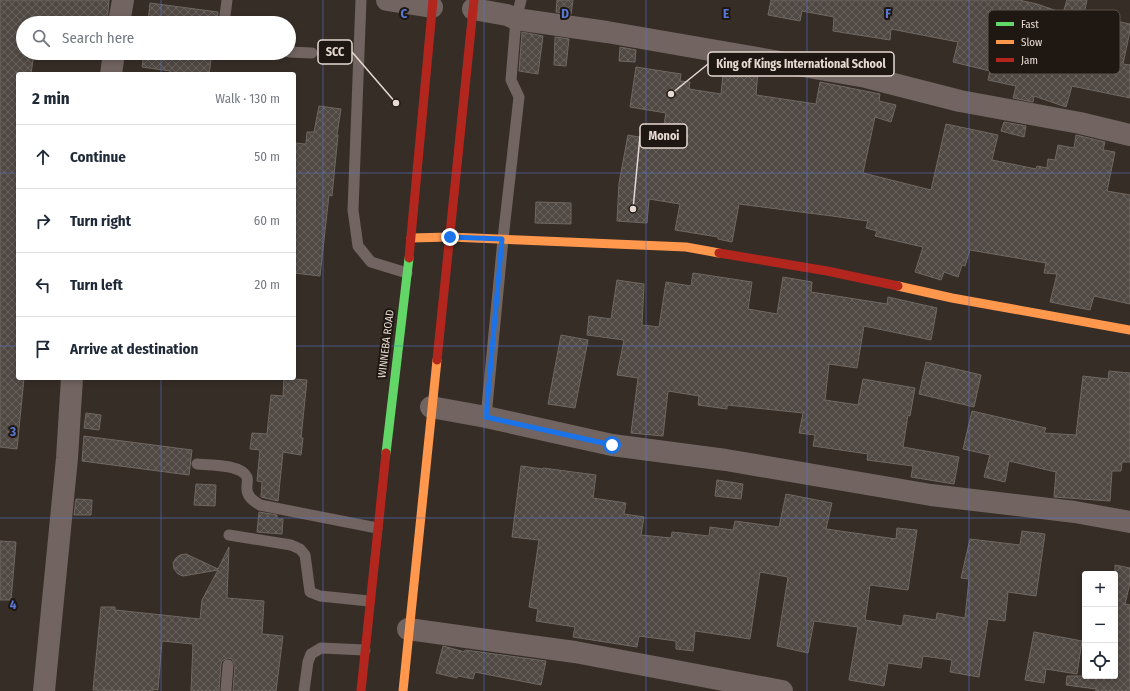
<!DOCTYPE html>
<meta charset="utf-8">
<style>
:root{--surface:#fff;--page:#f2f2f3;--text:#1f2937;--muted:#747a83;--line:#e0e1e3}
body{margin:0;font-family:"Fira Sans Condensed",sans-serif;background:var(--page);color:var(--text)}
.controls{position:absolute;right:12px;bottom:12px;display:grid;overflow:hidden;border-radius:4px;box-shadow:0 2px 6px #0003}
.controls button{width:36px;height:36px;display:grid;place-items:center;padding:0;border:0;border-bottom:1px solid var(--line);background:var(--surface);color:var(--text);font:20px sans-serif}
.stop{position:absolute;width:12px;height:12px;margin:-9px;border:3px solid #1a73e8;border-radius:50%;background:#fff}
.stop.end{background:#1a73e8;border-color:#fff;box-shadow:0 1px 4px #0008}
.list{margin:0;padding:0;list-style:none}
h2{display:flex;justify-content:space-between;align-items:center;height:52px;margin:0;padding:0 16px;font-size:17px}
h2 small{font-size:13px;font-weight:400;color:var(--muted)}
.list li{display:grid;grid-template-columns:26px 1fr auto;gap:12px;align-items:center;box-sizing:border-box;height:64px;padding:0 16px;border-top:1px solid var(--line)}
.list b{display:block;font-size:15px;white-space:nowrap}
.list em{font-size:13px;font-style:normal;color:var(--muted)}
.icon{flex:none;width:22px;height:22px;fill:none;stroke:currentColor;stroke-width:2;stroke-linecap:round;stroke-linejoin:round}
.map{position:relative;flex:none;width:1130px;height:691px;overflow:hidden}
.search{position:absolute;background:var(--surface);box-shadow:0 2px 6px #0003;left:16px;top:16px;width:280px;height:44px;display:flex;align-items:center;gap:10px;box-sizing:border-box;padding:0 14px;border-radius:22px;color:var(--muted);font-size:15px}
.panel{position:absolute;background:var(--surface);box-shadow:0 2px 6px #0003;left:16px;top:72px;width:280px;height:308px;border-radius:4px}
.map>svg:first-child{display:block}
</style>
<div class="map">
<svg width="1130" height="691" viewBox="0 0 1130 691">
<defs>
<pattern id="building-cross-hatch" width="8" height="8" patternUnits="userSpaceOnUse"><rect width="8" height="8" fill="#504843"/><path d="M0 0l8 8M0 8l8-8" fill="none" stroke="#69625d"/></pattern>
</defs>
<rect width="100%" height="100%" fill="#372d27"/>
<path fill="url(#building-cross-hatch)" stroke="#6f6761" d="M 0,0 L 109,0 L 107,23 L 23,23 L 23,53 L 34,53 L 31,74 L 18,74 L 18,119 L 16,138 L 18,138 L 18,378 L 24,378 L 17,449 L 0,447 Z
M 557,0 L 573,0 L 571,14 L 556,12 Z
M 771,0 L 1019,0 L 1037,4 L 1063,13 L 1067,0 L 1087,0 L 1084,14 L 1130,24 L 1130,31 L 1123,64 L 1130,65 L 1130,98 L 1072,86 L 1066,107 L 1034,96 L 1033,102 L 1013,98 L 1016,86 L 988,80 L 990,71 L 953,62 L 958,42 L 891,29 L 890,40 L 833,31 L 834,17 L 802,11 L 800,21 L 768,15 Z
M 150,3 L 218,12 L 217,23 L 148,23 Z
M 522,32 L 543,36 L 538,74 L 519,71 Z
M 555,37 L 569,39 L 566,66 L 554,65 Z
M 620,47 L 636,50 L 635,62 L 619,61 Z
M 144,53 L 212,53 L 209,74 L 169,74 L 170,71 L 142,67 Z
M 724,65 L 758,71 L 756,95 L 816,104 L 820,82 L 880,94 L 879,101 L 896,105 L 891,122 L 875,117 L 863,173 L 931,190 L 946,124 L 998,135 L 992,160 L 1036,169 L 1037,166 L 1047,168 L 1048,159 L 1055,160 L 1058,145 L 1074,148 L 1076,135 L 1105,142 L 1103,150 L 1115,152 L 1107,191 L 1130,195 L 1130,304 L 1094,296 L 1090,310 L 1050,302 L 1057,274 L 1044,273 L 1046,263 L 970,250 L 965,266 L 962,265 L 958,277 L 944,272 L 941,280 L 915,272 L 923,247 L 875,236 L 877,231 L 866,228 L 868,221 L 832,216 L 739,204 L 732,242 L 718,239 L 718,237 L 675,230 L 680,204 L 649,199 L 647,223 L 617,221 L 619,183 L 628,135 L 661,141 L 666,113 L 630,107 L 636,67 L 681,74 L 680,81 L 690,82 L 689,89 L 721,94 Z
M 319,106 L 341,109 L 337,134 L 338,135 L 332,196 L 329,195 L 320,276 L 294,273 L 294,143 L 306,144 L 307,132 L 314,132 Z
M 1004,122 L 1026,126 L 1024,137 L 1001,131 Z
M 536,202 L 571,203 L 571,224 L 535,223 Z
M 693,273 L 752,282 L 748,309 L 777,314 L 783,277 L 812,282 L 811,292 L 887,304 L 888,297 L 937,308 L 931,340 L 864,326 L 857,368 L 829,364 L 825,400 L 858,405 L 863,379 L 915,388 L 910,416 L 908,415 L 903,447 L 959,457 L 954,484 L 911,477 L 913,466 L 867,460 L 868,454 L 813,446 L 815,435 L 799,433 L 803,413 L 727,405 L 727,409 L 698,405 L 699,396 L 668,391 L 663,436 L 631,433 L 638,378 L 617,375 L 624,340 L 587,335 L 589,316 L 611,319 L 617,280 L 644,284 L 642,325 L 659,327 L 666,282 L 691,286 Z
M 561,335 L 588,340 L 575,408 L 548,404 Z
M 926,362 L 981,375 L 974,407 L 919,394 Z
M 1109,371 L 1130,373 L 1130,462 L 1122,462 L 1121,471 L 1112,471 L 1110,501 L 1054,497 L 1056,472 L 1009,461 L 1005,482 L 984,477 L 990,455 L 963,449 L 972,411 L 1046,428 L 1044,433 L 1076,435 L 1083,376 L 1108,379 Z
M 284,378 L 307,380 L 301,438 L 303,438 L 301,455 L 283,452 L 278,501 L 261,497 L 262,482 L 257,481 L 260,450 L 250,449 L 252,433 L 267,434 L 271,395 L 283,396 Z
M 86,413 L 101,415 L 99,430 L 84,428 Z
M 84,436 L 192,450 L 189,475 L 82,461 Z
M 521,466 L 543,469 L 543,468 L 596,475 L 593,498 L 626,503 L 624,514 L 644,517 L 641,535 L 671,538 L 672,532 L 709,536 L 710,527 L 733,530 L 735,521 L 779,527 L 786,494 L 832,503 L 826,529 L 896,539 L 897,528 L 917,530 L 908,590 L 870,585 L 865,620 L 902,626 L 904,615 L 936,620 L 937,613 L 965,618 L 969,579 L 961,578 L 970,539 L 1020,545 L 1022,531 L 1045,534 L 1036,596 L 1008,592 L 1005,621 L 988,619 L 979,677 L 950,672 L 952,660 L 923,656 L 921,668 L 888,663 L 884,686 L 849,680 L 858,627 L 814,621 L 808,653 L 777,646 L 788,577 L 760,572 L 750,639 L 695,631 L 693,651 L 676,649 L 676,641 L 639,636 L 637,647 L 573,637 L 575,627 L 536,621 L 538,609 L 529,607 L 539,540 L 512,537 Z
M 717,480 L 743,484 L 741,499 L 715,496 Z
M 196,484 L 216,485 L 215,506 L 194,505 Z
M 76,499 L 92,500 L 91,515 L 74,515 Z
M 259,512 L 277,515 L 277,519 L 283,519 L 282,534 L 257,532 Z
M 0,541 L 16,542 L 11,600 L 0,600 Z
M 229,547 L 227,598 L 264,601 L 262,634 L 283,636 L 276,691 L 233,691 L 235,665 L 232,659 L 228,658 L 222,661 L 221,664 L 219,691 L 191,691 L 193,644 L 162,641 L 158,690 L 153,689 L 153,691 L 93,690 L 101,607 L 115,607 L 115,610 L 200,619 L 202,600 L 218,570 L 183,576 L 178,574 L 174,569 L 173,563 L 176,558 L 180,555 L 186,554 L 218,569 Z
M 1115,565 L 1130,568 L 1130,583 L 1125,604 L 1130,605 L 1130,691 L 1096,691 L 1096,689 L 1066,685 L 1067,676 L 1115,676 Z
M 1034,632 L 1082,641 L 1077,674 L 1046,669 L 1044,683 L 1025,680 Z
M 443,646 L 465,652 L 465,650 L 546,661 L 541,685 L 475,672 L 473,679 L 458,676 L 457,678 L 436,673 Z"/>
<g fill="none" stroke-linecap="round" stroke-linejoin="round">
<path stroke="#726460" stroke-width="11" d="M 361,0 L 353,210 L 358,246 L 371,262 L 407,273
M 224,23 L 227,0
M 289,52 L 312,53
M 486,417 L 503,239 L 519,97 L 511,80 L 516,19 L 521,0
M 197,464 C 210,465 241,464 247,477 C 248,480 247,483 247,486 C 246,496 252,500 260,505 L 377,528
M 229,535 L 291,545 L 300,549 L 305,555 L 310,592 L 320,596 L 369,601
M 226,691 L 228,665
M 304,691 L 308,662 L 311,654 L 321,648 L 365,650"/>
<path stroke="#726460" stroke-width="22" d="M 387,0 L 432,7
M 473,9 L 507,15 L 516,19 L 607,32 L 866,77 L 960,101 L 1080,123 L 1130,135
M 119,23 L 123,0
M 111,74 L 114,53
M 431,407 L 486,417 L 612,445 L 726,460 L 931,495 L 1075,512 L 1130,522
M 408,629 L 575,652 L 782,691
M 44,691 L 67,458 L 72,378"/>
<path stroke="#63d668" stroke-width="9" d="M 386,453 L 409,258"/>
<path stroke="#ff974d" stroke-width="9" d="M 411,238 L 450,237 L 686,247 L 719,253
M 898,286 L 952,298 L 1130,330
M 403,691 L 437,360"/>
<path stroke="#b3261e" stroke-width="9" d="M 719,253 L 827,271 L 898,286
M 409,258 L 433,0
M 437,360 L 474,0
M 361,691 L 386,453"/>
</g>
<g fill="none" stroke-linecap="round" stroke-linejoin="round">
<path stroke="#1a73e8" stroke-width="5" d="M 450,237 L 502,239 L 486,417 L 612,445"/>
</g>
<path fill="none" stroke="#5978d6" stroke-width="1" stroke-opacity="0.55" d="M 161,0 L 161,23M 323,0 L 323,691M 484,0 L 484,691M 646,0 L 646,691M 807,0 L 807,691M 969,0 L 969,691M 161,53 L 161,74M 0,173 L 18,173M 294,173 L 1130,173M 0,346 L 18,346M 294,346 L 1130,346M 161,378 L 161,691M 0,518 L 1130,518"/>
<g text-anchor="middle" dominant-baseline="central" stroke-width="4" stroke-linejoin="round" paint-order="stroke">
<g font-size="11" fill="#e6dad2" stroke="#1f1711">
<text transform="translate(386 344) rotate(-83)">WINNEBA ROAD</text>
</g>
</g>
<rect x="988" y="10" width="132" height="64" rx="6" fill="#1f1711" stroke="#5b524b" stroke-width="1"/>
<rect x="996" y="22" width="18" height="4" fill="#63d668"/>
<rect x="996" y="40" width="18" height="4" fill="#ff974d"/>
<rect x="996" y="58" width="18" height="4" fill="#b3261e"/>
<g font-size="11" fill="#e6dad2">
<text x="1021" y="28">Fast</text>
<text x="1021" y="46">Slow</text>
<text x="1021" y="64">Jam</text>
</g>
<g font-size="13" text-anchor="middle" font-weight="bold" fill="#5978d6" stroke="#1f1711" stroke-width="4" stroke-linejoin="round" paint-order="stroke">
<text x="404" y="18">C</text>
<text x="565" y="18">D</text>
<text x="726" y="18">E</text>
<text x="888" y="18">F</text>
<text x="13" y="436">3</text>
<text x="13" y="609">4</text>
</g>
<path fill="none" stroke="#e6dad2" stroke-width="1.5" d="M396 103L352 52M671 94L708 64M633 209L640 136"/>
<g fill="#e6dad2" stroke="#1f1711" stroke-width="1.5">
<circle cx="396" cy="103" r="4"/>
<circle cx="671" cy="94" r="4"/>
<circle cx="633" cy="209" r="4"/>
</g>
<g fill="#1f1711" stroke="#e6dad2" stroke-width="1.5">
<rect x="318" y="40" width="34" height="24" rx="4"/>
<rect x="708" y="52" width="186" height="24" rx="4"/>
<rect x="640" y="124" width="47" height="24" rx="4"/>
</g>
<g font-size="12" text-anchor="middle" font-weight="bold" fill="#e6dad2">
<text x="335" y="56">SCC</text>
<text x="801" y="68">King of Kings International School</text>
<text x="664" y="140">Monoi</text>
</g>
</svg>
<div class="controls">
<button>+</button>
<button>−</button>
<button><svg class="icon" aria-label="locate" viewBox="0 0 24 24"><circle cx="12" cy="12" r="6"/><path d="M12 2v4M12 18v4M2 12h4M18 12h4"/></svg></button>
</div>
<div class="stop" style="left:612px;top:445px"></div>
<div class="stop end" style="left:450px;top:237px"></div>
<div class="search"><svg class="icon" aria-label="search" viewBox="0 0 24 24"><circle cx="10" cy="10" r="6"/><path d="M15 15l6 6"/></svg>Search here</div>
<section class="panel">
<h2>2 min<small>Walk · 130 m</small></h2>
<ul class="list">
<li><svg class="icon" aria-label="ahead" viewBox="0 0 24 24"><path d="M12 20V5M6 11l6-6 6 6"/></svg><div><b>Continue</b></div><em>50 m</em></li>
<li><svg class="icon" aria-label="right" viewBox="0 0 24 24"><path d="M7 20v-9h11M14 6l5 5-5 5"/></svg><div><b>Turn right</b></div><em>60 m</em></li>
<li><svg class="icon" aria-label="left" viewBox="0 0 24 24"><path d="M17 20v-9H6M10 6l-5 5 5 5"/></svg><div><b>Turn left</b></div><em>20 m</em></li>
<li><svg class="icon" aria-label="arrive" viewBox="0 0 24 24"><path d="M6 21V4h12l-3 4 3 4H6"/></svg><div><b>Arrive at destination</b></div></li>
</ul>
</section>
</div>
